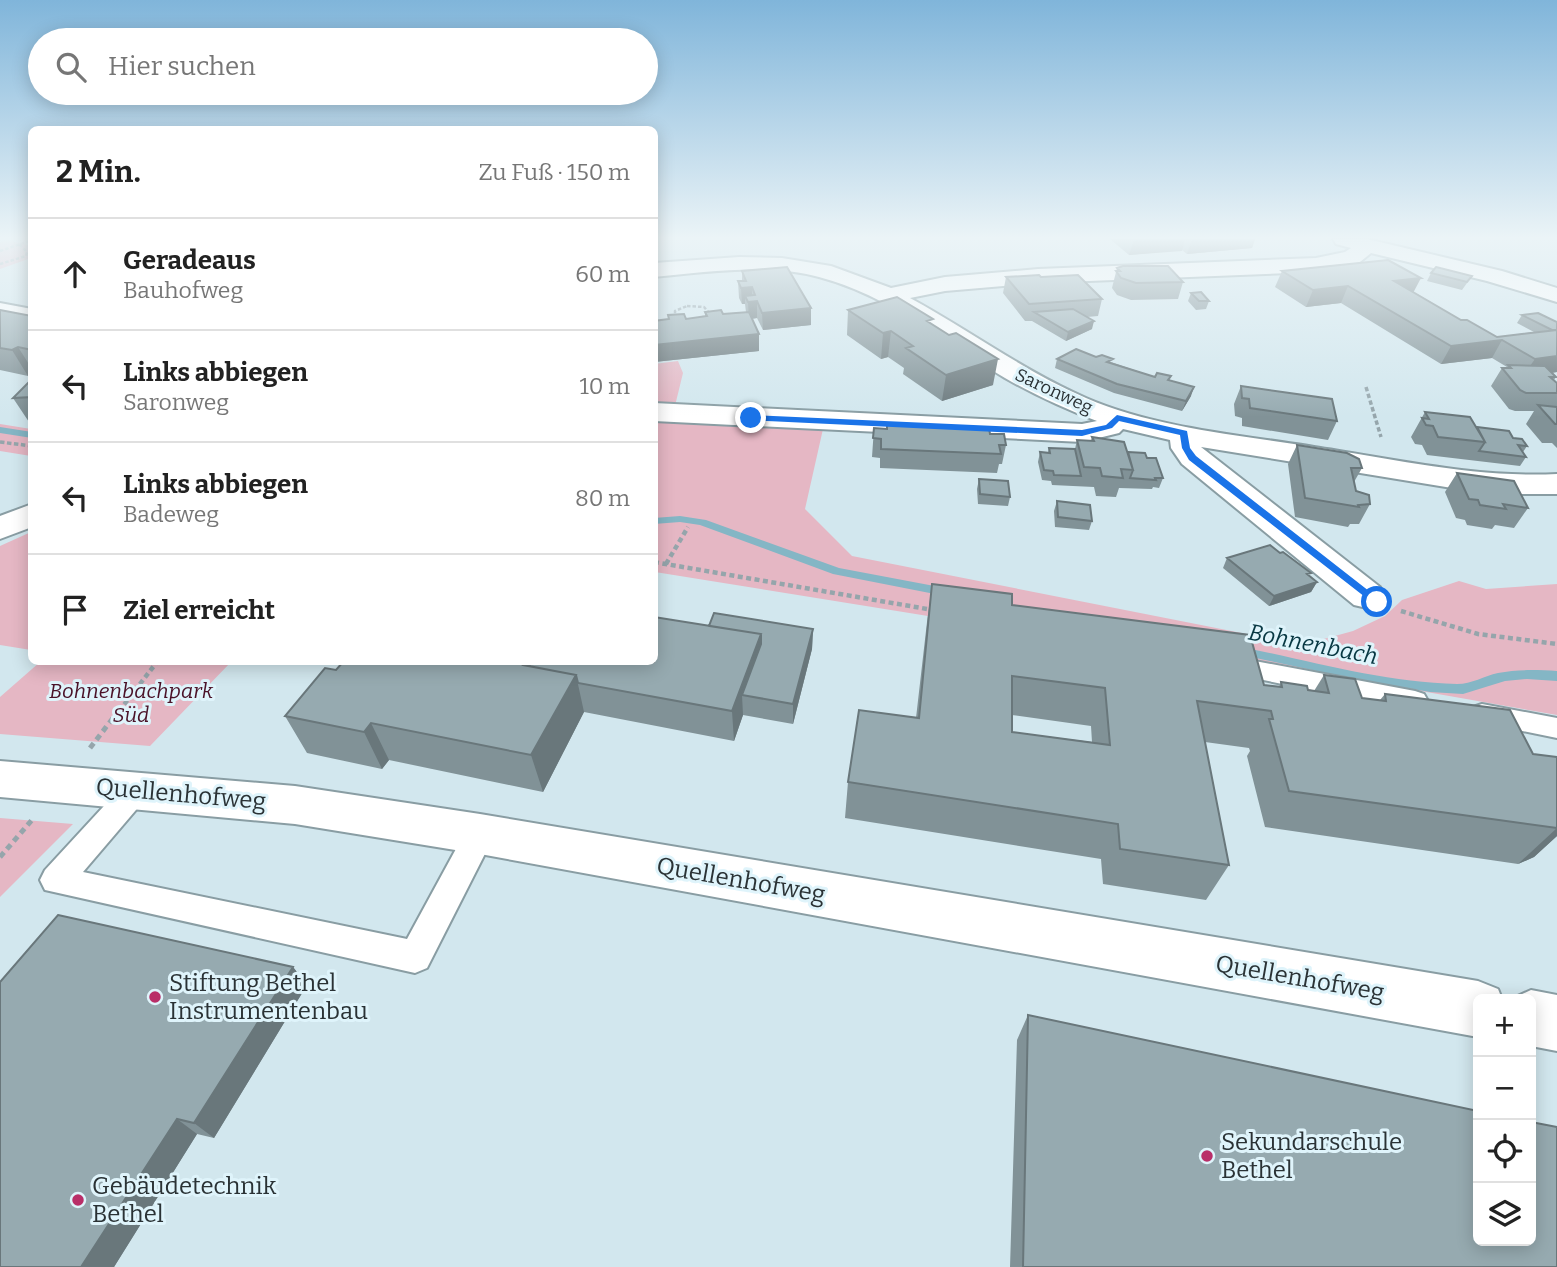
<!DOCTYPE html>
<html lang="de">
<meta charset="utf-8">
<style>
:root{--surface:#fff;--page:#f6f6f6;--text:#222;--muted:#767676;--line:#e0e0e0}
body{margin:0;font-family:Bitter,serif;background:var(--page);color:var(--text)}
.controls{position:absolute;right:21px;bottom:21px;display:grid;overflow:hidden;border-radius:10px;box-shadow:0 4px 18px #0003}
.controls button{width:63px;height:63px;display:grid;place-items:center;padding:0;border:0;border-bottom:2px solid var(--line);background:var(--surface);color:var(--text);font:35px sans-serif}
.stop{position:absolute;width:21px;height:21px;margin:-16px;border:5px solid #1a73e8;border-radius:50%;background:#fff}
.stop.end{background:#1a73e8;border-color:#fff;box-shadow:0 2px 7px #0008}
.list{margin:0;padding:0;list-style:none}
h2{display:flex;justify-content:space-between;align-items:center;height:91px;margin:0;padding:0 28px;font-size:30px}
h2 small{font-size:23px;font-weight:400;color:var(--muted)}
.list li{display:grid;grid-template-columns:46px 1fr auto;gap:21px;align-items:center;box-sizing:border-box;height:112px;padding:0 28px;border-top:2px solid var(--line)}
.list b{display:block;font-size:26px;white-space:nowrap}
.list p{margin:0;font-size:23px;white-space:nowrap;color:var(--muted)}
.list em{font-size:23px;font-style:normal;color:var(--muted)}
.icon{flex:none;width:38px;height:38px;fill:none;stroke:currentColor;stroke-width:2;stroke-linecap:round;stroke-linejoin:round}
.map{position:relative;flex:none;width:1557px;height:1267px;overflow:hidden}
.search{position:absolute;background:var(--surface);box-shadow:0 4px 18px #0003;left:28px;top:28px;width:630px;height:77px;display:flex;align-items:center;gap:18px;box-sizing:border-box;padding:0 24px;border-radius:38px;color:var(--muted);font-size:26px}
.panel{position:absolute;background:var(--surface);box-shadow:0 4px 18px #0003;left:28px;top:126px;width:630px;height:539px;border-radius:10px}
.map>svg:first-child{display:block}
</style>
<div class="map">
<svg width="1557" height="1267" viewBox="0 0 1557 1267">
<rect width="100%" height="100%" fill="#d2e7ee"/>
<path fill="#e5b7c4" d="M 8,240 L 31,246 L 31,258 L 0,269 L 0,242 Z
M 678,361 L 683,373 L 672,418 L 823,429 L 805,509 L 852,556 L 1302,645 L 1353,631 L 1385,616 L 1402,600 L 1459,581 L 1486,589 L 1557,584 L 1557,715 L 1227,657 L 928,616 L 655,572 L 654,364 Z
M 0,424 L 31,429 L 31,456 L 0,451 Z
M 31,532 L 31,650 L 0,645 L 0,546 Z
M 40,662 L 231,662 L 150,746 L 0,734 L 0,697 Z
M 0,818 L 73,824 L 0,897 Z"/>
<g fill="none" stroke-linecap="round" stroke-linejoin="round">
<path fill="#84b6c5" fill-rule="evenodd" d="M 0,427 L 32,432 L 32,438 L 0,433 Z
M 680,516 L 706,520 L 839,568 L 945,588 L 951,592 L 945,596 L 833,574 L 700,525 L 680,522 L 654,524 L 654,518 Z
M 1241,647 C 1311,661 1386,683 1457,684 C 1472,684 1484,676 1498,673 C 1517,669 1538,670 1557,671 L 1557,681 L 1527,679 L 1505,681 L 1463,694 L 1430,692 L 1349,678 L 1237,654 L 1235,651 L 1237,648 Z"/>
<g stroke="#899da3" stroke-width="4">
<path id="service" d="M 0,303 L 32,309 L 32,319 L 0,313 Z
M 1228,656 L 1415,691 L 1424,694 L 1428,701 L 1424,708 L 1415,711 L 1219,671 L 1215,665 L 1219,659 Z
M 1482,704 L 1557,718 L 1557,738 L 1473,721 L 1469,714 L 1473,707 Z
M 137,777 L 147,781 L 151,789 L 147,797 L 83,872 L 407,939 L 469,825 L 480,821 L 491,825 L 495,834 L 427,968 L 415,973 L 45,890 L 40,880 L 45,870 L 127,781 Z"/>
</g>
<g stroke="#899da3" stroke-width="4">
<path id="minor" d="M 1367,239 L 1502,271 L 1557,288 L 1557,302 L 1487,281 L 1371,253 L 1360,262 L 1316,272 L 1038,283 L 945,291 L 910,298 C 969,330 1024,371 1086,398 C 1155,428 1240,435 1314,447 C 1395,459 1475,478 1557,474 L 1557,494 L 1505,494 L 1452,488 L 1201,447 L 1380,587 L 1385,596 L 1380,605 L 1367,608 L 1354,605 L 1182,464 L 1171,448 L 1170,440 L 1123,429 L 1119,433 L 1082,442 L 654,421 L 654,403 L 1082,424 L 1097,421 C 1065,409 1035,395 1005,378 C 945,342 888,295 819,277 C 766,263 708,272 654,277 L 654,263 L 739,257 L 782,258 L 831,266 L 891,288 L 945,277 L 1038,269 L 1316,258 L 1345,252 L 1351,248 L 1336,244 L 1333,239 Z
M 32,504 L 32,527 L 0,539 L 0,516 Z
M 0,761 L 295,786 L 480,814 L 1478,981 L 1498,989 L 1502,999 L 1478,999 L 1478,1037 L 480,854 L 295,824 L 0,797 Z
M 1531,990 L 1557,995 L 1557,1051 L 1531,1046 L 1531,999 L 1511,999 Z"/>
</g>
<path stroke="#95a5ab" stroke-width="2.5" stroke-dasharray="3.5 2" stroke-linecap="butt" d="M 0,251 L 32,240
M 0,264 L 26,256 L 27,252 L 19,244
M 687,306 L 704,307 L 710,314 L 693,321 L 675,316 L 675,311 Z"/>
<path stroke="#95a5ab" stroke-width="3.5" stroke-dasharray="4.5 2.5" stroke-linecap="butt" d="M 1366,387 L 1381,437
M 0,442 L 32,446"/>
<path stroke="#95a5ab" stroke-width="4.5" stroke-dasharray="5 3.5" stroke-linecap="butt" d="M 654,562 L 933,610
M 666,564 L 688,527
M 1401,611 L 1478,634 L 1557,644
M 119,711 L 157,662"/>
<path stroke="#95a5ab" stroke-width="5" stroke-dasharray="6 4.5" stroke-linecap="butt" d="M 90,748 L 120,709
M 0,857 L 32,820"/>
<use href="#service" fill="#fff" fill-rule="evenodd"/>
<use href="#minor" fill="#fff" fill-rule="evenodd"/>
</g>
<path fill="#819297" fill-rule="evenodd" d="M 1110,239 L 1255,239 L 1252,248 L 1187,254 L 1182,250 L 1129,255 Z
M 1117,268 L 1183,282 L 1178,299 L 1131,300 L 1117,295 L 1112,288 Z
M 742,271 L 811,308 L 811,325 L 763,330 L 757,318 L 752,319 L 759,334 L 759,351 L 654,362 L 654,321 L 668,319 L 668,315 L 686,319 L 705,317 L 705,312 L 723,314 L 746,312 L 745,304 L 742,304 L 739,298 L 738,281 L 742,281 Z
M 1282,271 L 1414,292 L 1461,320 L 1497,337 L 1534,332 L 1517,323 L 1522,315 L 1557,322 L 1557,372 L 1552,373 L 1556,377 L 1554,380 L 1557,383 L 1557,448 L 1552,443 L 1542,443 L 1526,424 L 1534,411 L 1515,411 L 1509,409 L 1491,386 L 1502,368 L 1506,368 L 1507,367 L 1492,358 L 1441,364 L 1341,303 L 1306,307 L 1275,287 Z
M 1431,273 L 1472,276 L 1462,290 L 1427,281 Z
M 1006,277 L 1041,277 L 1102,299 L 1098,316 L 1087,317 L 1092,329 L 1066,341 L 1032,321 L 1025,321 L 1003,293 Z
M 1191,293 L 1209,301 L 1206,309 L 1196,310 L 1188,301 Z
M 0,310 L 32,316 L 32,374 L 28,376 L 0,370 Z
M 848,310 L 933,325 L 993,385 L 942,401 L 903,374 L 904,368 L 888,357 L 881,359 L 847,335 Z
M 1096,357 L 1155,377 L 1171,376 L 1169,381 L 1191,396 L 1182,411 L 1114,393 L 1055,368 L 1057,359 Z
M 32,379 L 32,425 L 31,425 L 13,398 Z
M 1241,386 L 1337,421 L 1328,440 L 1242,426 L 1242,418 L 1235,416 L 1234,404 Z
M 1425,412 L 1513,438 L 1527,446 L 1523,452 L 1526,457 L 1520,466 L 1427,455 L 1422,445 L 1415,444 L 1411,437 Z
M 874,428 L 990,434 L 1006,445 L 1002,464 L 999,464 L 997,473 L 880,468 L 880,458 L 872,457 Z
M 1092,437 L 1128,452 L 1147,458 L 1163,478 L 1159,488 L 1153,487 L 1152,489 L 1119,488 L 1116,497 L 1096,496 L 1094,487 L 1052,485 L 1051,481 L 1042,480 L 1038,462 L 1040,452 L 1048,453 L 1049,448 L 1075,449 L 1077,440 L 1091,441 Z
M 1297,445 L 1362,468 L 1354,482 L 1356,491 L 1370,504 L 1359,524 L 1350,524 L 1348,527 L 1295,517 L 1288,464 Z
M 1457,473 L 1528,508 L 1514,528 L 1495,525 L 1492,529 L 1467,525 L 1465,520 L 1456,518 L 1445,492 Z
M 979,479 L 1010,497 L 1008,506 L 978,504 L 977,489 Z
M 1057,501 L 1092,521 L 1089,530 L 1055,527 L 1054,511 Z
M 1280,553 L 1317,582 L 1311,592 L 1269,606 L 1223,568 L 1227,558 Z
M 932,584 L 1012,605 L 1264,685 L 1279,687 L 1281,682 L 1314,691 L 1324,675 L 1362,698 L 1380,700 L 1385,694 L 1533,754 L 1557,757 L 1557,836 L 1534,857 L 1518,864 L 1265,827 L 1247,756 L 1250,751 L 1249,748 L 1205,742 L 1229,865 L 1206,900 L 1103,884 L 1101,859 L 845,818 L 848,782 L 916,718 L 927,622 ZM 1012,715 L 1091,726 L 1092,742 L 1012,732 Z
M 709,626 L 813,629 L 812,649 L 793,724 L 743,715 L 734,741 L 584,712 L 543,792 L 389,760 L 382,769 L 307,753 L 285,716 L 336,670 Z
M 293,967 L 307,985 L 214,1138 L 197,1134 L 114,1267 L 0,1267 Z
M 1028,1015 L 1557,1267 L 1010,1267 L 1017,1040 Z"/>
<path fill="#69777b" d="M 1185,239 L 1182,251 L 1129,255 L 1134,240 Z
M 1192,239 L 1255,239 L 1252,248 L 1187,254 Z
M 1421,278 L 1412,295 L 1394,281 Z
M 1348,286 L 1341,303 L 1306,307 L 1313,290 Z
M 752,287 L 752,302 L 757,301 L 757,318 L 749,319 L 748,302 L 745,296 L 745,304 L 742,304 L 741,288 Z
M 811,308 L 811,325 L 763,330 L 762,313 Z
M 1094,321 L 1092,329 L 1066,341 L 1068,332 Z
M 891,331 L 888,357 L 881,359 L 883,333 Z
M 759,334 L 759,351 L 654,362 L 654,345 Z
M 1502,340 L 1492,358 L 1441,364 L 1451,346 Z
M 18,347 L 32,369 L 32,374 L 28,376 L 12,350 Z
M 1557,356 L 1557,372 L 1523,376 L 1535,359 Z
M 998,359 L 993,385 L 942,401 L 946,375 Z
M 1194,387 L 1191,396 L 1182,411 L 1186,401 Z
M 1317,582 L 1311,592 L 1269,606 L 1274,596 Z
M 813,629 L 812,649 L 793,724 L 793,704 Z
M 761,634 L 761,664 L 742,695 L 743,715 L 734,741 L 732,711 Z
M 525,662 L 558,662 L 548,678 L 523,665 Z
M 576,675 L 584,712 L 543,792 L 531,755 Z
M 371,723 L 389,760 L 382,769 L 364,732 Z
M 1557,828 L 1557,836 L 1534,857 L 1518,864 Z
M 293,967 L 307,985 L 214,1138 L 194,1123 Z
M 177,1119 L 197,1134 L 114,1267 L 81,1267 Z"/>
<path fill="#96aab0" stroke="#69777b" stroke-width="2" fill-rule="evenodd" d="M 1388,260 L 1421,278 L 1394,281 L 1461,320 L 1467,320 L 1497,337 L 1557,330 L 1557,356 L 1535,359 L 1502,340 L 1451,346 L 1348,286 L 1313,290 L 1282,271 Z
M 1123,266 L 1168,266 L 1183,282 L 1136,283 L 1121,278 L 1116,271 L 1120,271 L 1117,268 Z
M 787,267 L 811,308 L 762,313 L 757,301 L 748,302 L 745,296 L 755,295 L 752,287 L 741,288 L 738,281 L 746,281 L 742,271 Z
M 1436,267 L 1472,276 L 1467,282 L 1431,273 Z
M 1039,275 L 1041,277 L 1078,275 L 1102,299 L 1029,304 L 1006,277 Z
M 1201,292 L 1209,301 L 1199,301 L 1191,293 Z
M 897,297 L 933,319 L 927,321 L 949,335 L 956,333 L 998,359 L 946,375 L 906,348 L 913,346 L 891,331 L 883,333 L 848,310 Z
M 1073,309 L 1094,321 L 1068,332 L 1034,312 Z
M 0,310 L 32,316 L 32,350 L 18,347 L 12,350 L 0,348 Z
M 721,310 L 723,314 L 749,312 L 759,334 L 654,345 L 654,321 L 669,319 L 668,315 L 684,314 L 686,319 L 707,316 L 705,312 Z
M 1538,313 L 1557,322 L 1557,330 L 1552,330 L 1522,315 Z
M 1076,349 L 1096,357 L 1102,355 L 1113,359 L 1107,362 L 1155,377 L 1157,373 L 1171,376 L 1168,380 L 1194,387 L 1186,401 L 1117,384 L 1057,359 Z
M 1508,365 L 1545,366 L 1556,377 L 1550,377 L 1557,383 L 1557,393 L 1526,393 L 1520,390 L 1502,368 L 1511,368 Z
M 32,379 L 32,397 L 13,398 Z
M 1241,386 L 1332,399 L 1337,421 L 1250,408 L 1249,399 L 1242,398 Z
M 1538,405 L 1557,407 L 1557,424 L 1555,424 Z
M 1425,412 L 1470,417 L 1485,442 L 1438,437 L 1433,426 L 1426,425 L 1422,418 L 1429,419 Z
M 887,424 L 989,428 L 990,434 L 1004,434 L 1006,445 L 999,445 L 1001,454 L 881,449 L 881,439 L 873,438 L 874,428 L 887,429 Z
M 1477,427 L 1509,431 L 1513,438 L 1522,439 L 1527,446 L 1518,445 L 1526,457 L 1479,451 L 1485,442 Z
M 1092,437 L 1124,442 L 1133,470 L 1121,469 L 1123,478 L 1102,476 L 1100,468 L 1084,467 L 1077,440 L 1094,441 Z
M 1297,445 L 1347,453 L 1359,459 L 1362,468 L 1351,468 L 1356,491 L 1369,495 L 1370,504 L 1358,505 L 1359,507 L 1305,498 Z
M 1049,448 L 1075,449 L 1081,476 L 1054,475 L 1053,471 L 1044,470 L 1040,452 L 1050,453 Z
M 1128,452 L 1145,453 L 1147,458 L 1156,458 L 1163,478 L 1155,478 L 1156,480 L 1130,478 L 1133,470 Z
M 1457,473 L 1514,481 L 1528,508 L 1503,504 L 1506,509 L 1480,505 L 1478,500 L 1469,499 Z
M 979,479 L 1008,481 L 1010,497 L 980,494 Z
M 1057,501 L 1090,505 L 1092,521 L 1058,517 Z
M 1270,545 L 1280,553 L 1283,552 L 1311,573 L 1307,574 L 1317,582 L 1274,596 L 1227,558 Z
M 932,584 L 1012,594 L 1012,605 L 1250,635 L 1264,685 L 1282,687 L 1281,682 L 1307,686 L 1308,690 L 1329,693 L 1324,675 L 1355,679 L 1362,698 L 1386,701 L 1385,694 L 1510,710 L 1533,754 L 1557,757 L 1557,828 L 1289,791 L 1269,719 L 1273,719 L 1271,711 L 1197,701 L 1229,865 L 1120,849 L 1118,824 L 848,782 L 859,710 L 919,718 ZM 1012,676 L 1105,688 L 1110,745 L 1012,732 Z
M 714,613 L 813,629 L 793,704 L 742,695 L 761,644 L 761,634 L 709,626 Z
M 654,617 L 761,634 L 732,711 L 578,683 L 576,675 L 529,666 L 532,662 L 654,662 Z
M 343,662 L 525,662 L 523,665 L 576,675 L 531,755 L 371,723 L 364,732 L 285,716 L 325,668 L 336,670 Z
M 58,915 L 293,967 L 194,1123 L 177,1119 L 81,1267 L 0,1267 L 0,982 Z
M 1028,1015 L 1478,1111 L 1478,1241 L 1531,1241 L 1531,1122 L 1557,1127 L 1557,1267 L 1023,1267 Z"/>
<linearGradient id="sky" x2="0" y2="1"><stop stop-color="#80b5da"/><stop offset="0.57" stop-color="#ebf4f7"/><stop offset="1" stop-color="#ebf4f7" stop-opacity="0"/></linearGradient>
<rect width="1557" height="417" fill="url(#sky)"/>
<path fill="#1a73e8" d="M 751,415 L 1082,430 L 1106,425 L 1117,415 L 1187,431 L 1190,448 L 1196,456 L 1383,602 L 1374,604 L 1189,460 L 1182,448 L 1180,435 L 1119,421 L 1112,428 L 1082,436 L 748,420 Z"/>
<g fill="#b92e68" stroke="#dff4fb" stroke-width="2.5">
<circle cx="155" cy="997" r="7"/>
<circle cx="1207" cy="1156" r="7"/>
<circle cx="78" cy="1200" r="7"/>
</g>
<g text-anchor="middle" dominant-baseline="central" stroke-width="6" stroke-linejoin="round" paint-order="stroke">
<g font-size="18" fill="#2a3235" stroke="#dff4fb">
<text transform="translate(1054 391) rotate(25)">Saronweg</text>
</g>
<g font-size="21" font-style="italic" fill="#4a1228" stroke="#dff4fb">
<text x="131" y="691">Bohnenbachpark<tspan x="131" dy="24">Süd</tspan></text>
</g>
<g font-size="23" font-style="italic" fill="#083843" stroke="#dff4fb">
<text transform="translate(1313 644) rotate(11)">Bohnenbach</text>
</g>
<g font-size="24" fill="#2a3235" stroke="#dff4fb">
<text transform="translate(181 794) rotate(5)">Quellenhofweg</text>
<text transform="translate(741 880) rotate(10)">Quellenhofweg</text>
<text transform="translate(1300 978) rotate(10)">Quellenhofweg</text>
</g>
<g font-size="24" fill="#2a3235" stroke="#dff4fb" text-anchor="start">
<text x="169" y="983">Stiftung Bethel<tspan x="169" dy="28">Instrumentenbau</tspan></text>
<text x="1221" y="1142">Sekundarschule<tspan x="1221" dy="28">Bethel</tspan></text>
<text x="92" y="1186">Gebäudetechnik<tspan x="92" dy="28">Bethel</tspan></text>
</g>
</g>
</svg>
<div class="controls">
<button>+</button>
<button>−</button>
<button><svg class="icon" aria-label="locate" viewBox="0 0 24 24"><circle cx="12" cy="12" r="6"/><path d="M12 2v4M12 18v4M2 12h4M18 12h4"/></svg></button>
<button><svg class="icon" aria-label="layers" viewBox="0 0 24 24"><path d="M12 4l9 5-9 5-9-5zM3 14l9 5 9-5"/></svg></button>
</div>
<div class="stop" style="left:1377px;top:602px"></div>
<div class="stop end" style="left:751px;top:418px"></div>
<div class="search"><svg class="icon" aria-label="search" viewBox="0 0 24 24"><circle cx="10" cy="10" r="6"/><path d="M15 15l6 6"/></svg>Hier suchen</div>
<section class="panel">
<h2>2 Min.<small>Zu Fuß · 150 m</small></h2>
<ul class="list">
<li><svg class="icon" aria-label="ahead" viewBox="0 0 24 24"><path d="M12 20V5M6 11l6-6 6 6"/></svg><div><b>Geradeaus</b><p>Bauhofweg</p></div><em>60 m</em></li>
<li><svg class="icon" aria-label="left" viewBox="0 0 24 24"><path d="M17 20v-9H6M10 6l-5 5 5 5"/></svg><div><b>Links abbiegen</b><p>Saronweg</p></div><em>10 m</em></li>
<li><svg class="icon" aria-label="left" viewBox="0 0 24 24"><path d="M17 20v-9H6M10 6l-5 5 5 5"/></svg><div><b>Links abbiegen</b><p>Badeweg</p></div><em>80 m</em></li>
<li><svg class="icon" aria-label="arrive" viewBox="0 0 24 24"><path d="M6 21V4h12l-3 4 3 4H6"/></svg><div><b>Ziel erreicht</b></div></li>
</ul>
</section>
</div>
